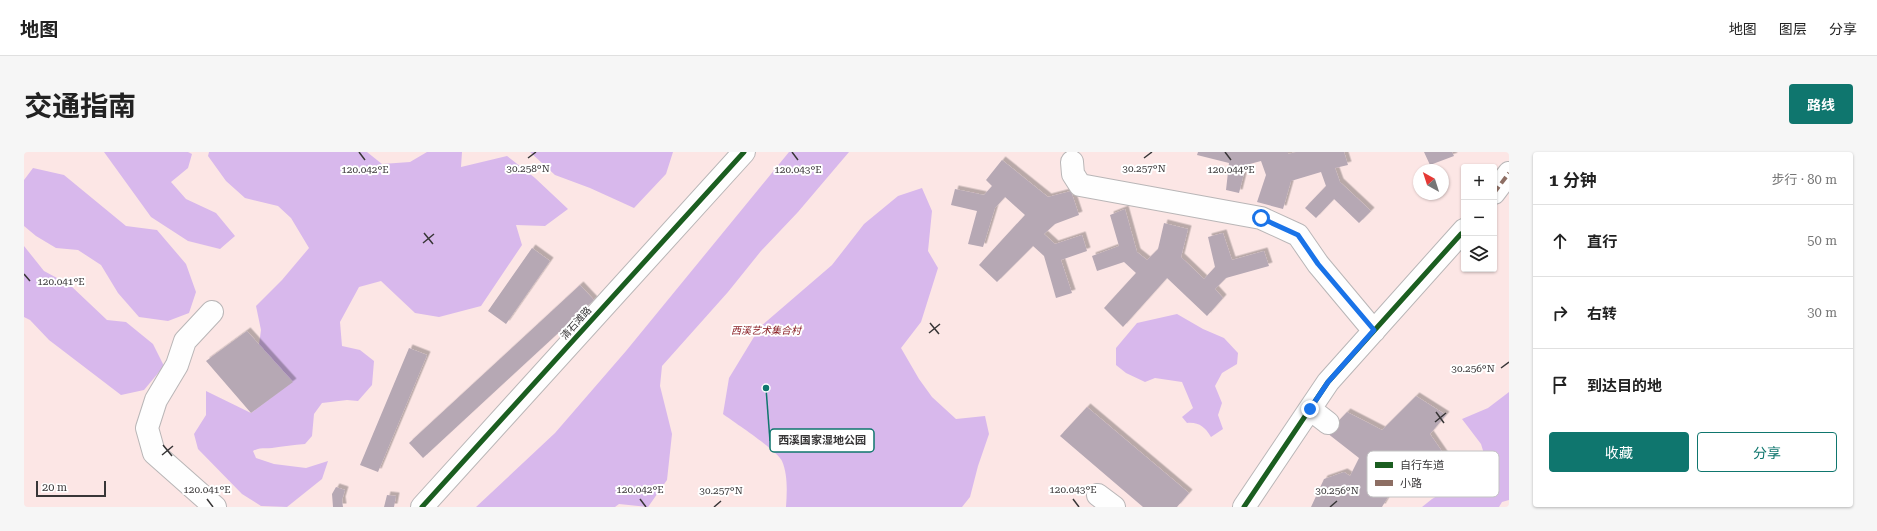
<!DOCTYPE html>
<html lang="zh">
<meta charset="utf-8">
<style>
:root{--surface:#fff;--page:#f6f6f6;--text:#222;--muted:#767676;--line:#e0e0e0;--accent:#0f766e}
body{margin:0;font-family:"Roboto Serif","Noto Sans SC",serif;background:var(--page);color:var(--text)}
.controls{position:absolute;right:12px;top:12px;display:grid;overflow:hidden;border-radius:4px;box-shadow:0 1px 3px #0004}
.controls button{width:36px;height:36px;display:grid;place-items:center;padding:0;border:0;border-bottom:1px solid var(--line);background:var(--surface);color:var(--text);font:20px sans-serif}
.compass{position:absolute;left:1389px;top:12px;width:36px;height:36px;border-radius:50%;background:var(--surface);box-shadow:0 1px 3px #0004;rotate:321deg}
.scale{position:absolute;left:12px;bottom:10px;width:70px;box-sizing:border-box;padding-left:4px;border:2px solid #383637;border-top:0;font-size:11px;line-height:14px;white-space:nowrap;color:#383637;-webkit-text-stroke:3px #fff;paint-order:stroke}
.stop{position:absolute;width:12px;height:12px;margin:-9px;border:3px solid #1a73e8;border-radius:50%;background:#fff}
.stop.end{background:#1a73e8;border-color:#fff;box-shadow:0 1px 4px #0008}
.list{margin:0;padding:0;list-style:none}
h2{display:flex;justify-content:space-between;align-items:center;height:52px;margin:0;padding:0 16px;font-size:17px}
h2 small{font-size:13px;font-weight:400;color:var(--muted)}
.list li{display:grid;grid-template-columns:26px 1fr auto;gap:12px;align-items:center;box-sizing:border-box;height:72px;padding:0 16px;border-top:1px solid var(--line)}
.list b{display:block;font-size:15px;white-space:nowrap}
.list em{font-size:13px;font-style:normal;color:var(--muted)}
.actions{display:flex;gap:8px;padding:12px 16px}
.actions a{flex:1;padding:9px 0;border:1px solid var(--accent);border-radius:4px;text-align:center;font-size:14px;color:var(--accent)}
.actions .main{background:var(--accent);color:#fff}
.icon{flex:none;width:22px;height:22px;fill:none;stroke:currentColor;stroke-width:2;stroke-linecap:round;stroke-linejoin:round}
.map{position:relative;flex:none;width:1485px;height:355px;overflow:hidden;border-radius:4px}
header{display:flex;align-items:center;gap:24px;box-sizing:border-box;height:56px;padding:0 20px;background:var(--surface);border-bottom:1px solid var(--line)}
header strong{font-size:19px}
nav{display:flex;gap:22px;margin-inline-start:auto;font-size:14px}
.intro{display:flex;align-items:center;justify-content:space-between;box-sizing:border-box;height:96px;padding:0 24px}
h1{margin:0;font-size:28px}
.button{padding:10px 18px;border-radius:4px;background:var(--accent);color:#fff;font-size:14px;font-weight:700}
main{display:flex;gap:24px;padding:0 24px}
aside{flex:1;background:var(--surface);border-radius:4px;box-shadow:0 1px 3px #0004}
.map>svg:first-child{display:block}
</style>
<header>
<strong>地图</strong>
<nav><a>地图</a><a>图层</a><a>分享</a></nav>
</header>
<div class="intro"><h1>交通指南</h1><a class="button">路线</a></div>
<main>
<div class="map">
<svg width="1485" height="355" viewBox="0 0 1485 355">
<defs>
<filter id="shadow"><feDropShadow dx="3.5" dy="-3.5" stdDeviation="0" flood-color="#0004"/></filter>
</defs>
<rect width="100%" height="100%" fill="#faf6f8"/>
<path fill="#fce6e5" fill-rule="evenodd" d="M 0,0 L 1485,0 L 1485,355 L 0,355 ZM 1440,15 L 1470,15 L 1470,117 L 1440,117 ZM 1395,18 L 1419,18 L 1419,42 L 1395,42 Z"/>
<path fill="#d8b8ec" d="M 80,0 L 164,0 L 168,2 L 164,16 L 147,30 L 162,47 L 192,61 L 211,84 L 196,97 L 164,89 L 127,65 Z
M 185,0 L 343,0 L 358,12 L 386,10 L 403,0 L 438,0 L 437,15 L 483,4 L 511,26 L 544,57 L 521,74 L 492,73 L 498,93 L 457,154 L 415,165 L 391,161 L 357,129 L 335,135 L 316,170 L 318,194 L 336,198 L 350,209 L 348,233 L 334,249 L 323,248 L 298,251 L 290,262 L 288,284 L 281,292 C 270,293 259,294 248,296 C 241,297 236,295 229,299 L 232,306 L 250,312 L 282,316 L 304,309 L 298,327 L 263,355 L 237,354 L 218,342 L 174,297 L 170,282 L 182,263 L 182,239 L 227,261 L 268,230 L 235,193 L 237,178 L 232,154 L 258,128 L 285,96 L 267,66 L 254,54 L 221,46 L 202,29 L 184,4 Z
M 506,0 L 649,0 L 642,22 L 610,56 L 566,36 L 531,23 Z
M 765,0 L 825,0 L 774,60 L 737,99 L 704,140 L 638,214 L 636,234 L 648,282 L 643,328 L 624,355 L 595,352 L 591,355 L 452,355 L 531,281 L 602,199 Z
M 9,16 L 40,23 L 102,74 L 133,78 L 162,112 L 172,140 L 165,161 L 144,169 L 115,165 L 94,141 L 77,113 L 54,98 L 32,96 L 12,84 L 0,74 L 0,28 Z
M 898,36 L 908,59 L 904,99 L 914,116 L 897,170 L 877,196 L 895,227 L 908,245 L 932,267 L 961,264 L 965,282 L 954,314 L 946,345 L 938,355 L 762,355 C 763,340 764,323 758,309 C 753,298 711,271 699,262 L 705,226 L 736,175 L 808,113 L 840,72 L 874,44 Z
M 0,94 L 20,119 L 46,133 L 83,168 L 102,170 L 129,192 L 140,214 L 120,238 L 97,243 L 25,188 L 6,168 L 0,165 Z
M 1153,162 L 1179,177 L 1200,186 L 1214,201 L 1213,212 L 1198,221 L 1191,234 L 1198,251 L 1194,263 L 1199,277 L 1187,285 C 1181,275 1175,270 1163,271 L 1158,265 L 1169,256 L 1158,230 L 1131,226 L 1121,230 L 1102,221 L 1092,213 L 1092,196 L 1113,171 Z
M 1485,240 L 1485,348 L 1478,350 L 1475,355 L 1398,355 L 1408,347 L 1430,334 L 1447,342 L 1469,331 L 1457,292 L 1438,267 L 1464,256 Z"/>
<path fill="#b6a8b4" filter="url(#shadow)" d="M 1174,0 L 1264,0 L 1264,2 L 1272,0 L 1320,0 L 1324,13 L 1311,16 L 1316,30 L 1347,59 L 1335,71 L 1310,47 L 1292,66 L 1281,56 L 1302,34 L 1297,20 L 1267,29 L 1259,57 L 1233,50 L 1242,23 L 1237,9 L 1222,13 L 1215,41 L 1202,38 L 1205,11 L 1173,3 Z
M 1400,0 L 1428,0 L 1430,4 L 1406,13 Z
M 978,8 L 1024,45 L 1047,39 L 1055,63 L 1031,72 L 1020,82 L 1031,92 L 1058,83 L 1063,99 L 1037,108 L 1048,141 L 1032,146 L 1020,104 L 1009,94 L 973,130 L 955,113 L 1001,63 L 981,45 L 971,56 L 959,95 L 944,92 L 953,59 L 927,53 L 931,37 L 960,43 L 968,34 L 962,28 Z
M 1101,57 L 1113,100 L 1123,108 L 1134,97 L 1140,71 L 1164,77 L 1157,105 L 1180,127 L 1191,115 L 1184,85 L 1199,81 L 1208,108 L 1240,99 L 1245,114 L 1202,126 L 1191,137 L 1199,146 L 1183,164 L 1143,126 L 1099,175 L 1080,156 L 1112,121 L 1100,110 L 1073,119 L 1068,104 L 1095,94 L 1086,63 Z
M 508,96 L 526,109 L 482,172 L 464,159 Z
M 556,133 L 570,148 L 399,306 L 385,291 Z
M 223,179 L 269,230 L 227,261 L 182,209 Z
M 385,196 L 403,203 L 354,320 L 336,313 Z
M 1392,244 L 1422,263 L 1406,282 L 1428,314 L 1374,328 L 1358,355 L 1287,355 L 1300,327 L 1320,320 L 1326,324 L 1335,306 L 1303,281 L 1323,260 L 1358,278 Z
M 1063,255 L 1165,341 L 1153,355 L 1119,355 L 1036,284 Z
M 312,335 L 321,338 L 318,348 L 319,355 L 309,355 L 308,342 Z
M 363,343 L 372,344 L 370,355 L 360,355 Z"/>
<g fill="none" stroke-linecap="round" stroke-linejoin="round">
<g stroke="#b9b6b7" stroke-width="24">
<path id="minor" d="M 1048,10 L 1049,22 L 1056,33 L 1237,66 L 1274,83 L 1294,112 L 1350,179
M 1470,41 L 1485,21
M 188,160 L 161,189 L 153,213 L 132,248 L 123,276 L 130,301 L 191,355
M 1286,257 L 1304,271
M 1074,343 L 1090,355
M 398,355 L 720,0
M 1220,355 L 1304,230 L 1440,78"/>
</g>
<use href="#minor" stroke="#fefefe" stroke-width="22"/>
<path stroke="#8d6e63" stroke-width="4" stroke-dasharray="8 4" stroke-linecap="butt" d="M 1470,41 L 1485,21"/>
<g stroke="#fff" stroke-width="8">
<path id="cycleway" d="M 398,355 L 720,0
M 1220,355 L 1304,230 L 1437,82"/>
</g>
<use href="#cycleway" stroke="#1b5e20" stroke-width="5"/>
</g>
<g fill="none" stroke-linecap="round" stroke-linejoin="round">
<path stroke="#1a73e8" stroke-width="5" d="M 1237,66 L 1274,83 L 1294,112 L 1350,178 L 1304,230 L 1286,257"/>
</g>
<path fill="none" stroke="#383637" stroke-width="1.5" d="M 335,0 L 341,8M 768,0 L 774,8M 1201,0 L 1207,8M 504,6 L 512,0M 1120,6 L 1128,0M 400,81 L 409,92M 399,91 L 410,82M 0,122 L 6,129M 906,171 L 915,182M 905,181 L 916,172M 1477,216 L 1485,210M 1412,260 L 1420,271M 1411,270 L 1422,261M 139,293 L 148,304M 138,303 L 149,294M 183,347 L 189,355M 616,347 L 622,355M 1049,347 L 1055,355M 690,355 L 697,349M 1306,355 L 1313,349"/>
<g text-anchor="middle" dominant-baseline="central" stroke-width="4" stroke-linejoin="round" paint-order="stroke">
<g font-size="10" fill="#383637" stroke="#fff">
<text transform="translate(552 171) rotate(-48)">清石滩路</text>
</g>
<g font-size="10" font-style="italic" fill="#891e24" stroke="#fff">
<text x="742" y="178">西溪艺术集合村</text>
</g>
</g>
<rect x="1343" y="299" width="132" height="46" rx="6" fill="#fff" stroke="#c3c3c3" stroke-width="1"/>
<rect x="1351" y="310" width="18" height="6" fill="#1b5e20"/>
<rect x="1351" y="328" width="18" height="6" fill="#8d6e63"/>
<g font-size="11" fill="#383637">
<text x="1376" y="317">自行车道</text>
<text x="1376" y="335">小路</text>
</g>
<g font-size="10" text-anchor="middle" fill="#383637" stroke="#fff" stroke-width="4" stroke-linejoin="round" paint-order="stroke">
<text x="504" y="20">30.258°N</text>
<text x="1120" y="20">30.257°N</text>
<text x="341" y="21">120.042°E</text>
<text x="774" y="21">120.043°E</text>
<text x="1207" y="21">120.044°E</text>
<text x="37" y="133">120.041°E</text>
<text x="1449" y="220">30.256°N</text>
<text x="183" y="341">120.041°E</text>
<text x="616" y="341">120.042°E</text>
<text x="1049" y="341">120.043°E</text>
<text x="697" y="342">30.257°N</text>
<text x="1313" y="342">30.256°N</text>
</g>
<path fill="none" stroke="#0f766e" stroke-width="1.5" d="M742 236L746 289"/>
<circle fill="#0f766e" stroke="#fff" stroke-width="1.5" cx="742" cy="236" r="4"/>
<rect fill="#fff" stroke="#0f766e" stroke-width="1.5" x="746" y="277" width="104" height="23" rx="4"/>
<g font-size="11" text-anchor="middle" font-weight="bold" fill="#383637">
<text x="798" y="292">西溪国家湿地公园</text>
</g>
</svg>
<div class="controls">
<button>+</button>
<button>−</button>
<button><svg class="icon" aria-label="layers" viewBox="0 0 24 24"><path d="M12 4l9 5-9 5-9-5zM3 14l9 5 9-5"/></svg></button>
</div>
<svg class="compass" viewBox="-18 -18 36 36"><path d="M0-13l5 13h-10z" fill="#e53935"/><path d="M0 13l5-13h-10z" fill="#767676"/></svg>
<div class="scale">20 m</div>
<div class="stop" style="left:1237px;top:66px"></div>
<div class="stop end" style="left:1286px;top:257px"></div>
</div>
<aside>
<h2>1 分钟<small>步行 · 80 m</small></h2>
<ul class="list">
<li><svg class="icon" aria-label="ahead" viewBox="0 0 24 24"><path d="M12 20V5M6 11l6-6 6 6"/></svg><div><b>直行</b></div><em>50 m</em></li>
<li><svg class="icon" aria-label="right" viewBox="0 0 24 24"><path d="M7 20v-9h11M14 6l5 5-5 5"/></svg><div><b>右转</b></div><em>30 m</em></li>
<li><svg class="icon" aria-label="arrive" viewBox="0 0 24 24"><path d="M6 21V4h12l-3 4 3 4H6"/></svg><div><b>到达目的地</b></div></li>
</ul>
<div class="actions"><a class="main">收藏</a><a>分享</a></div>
</aside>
</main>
